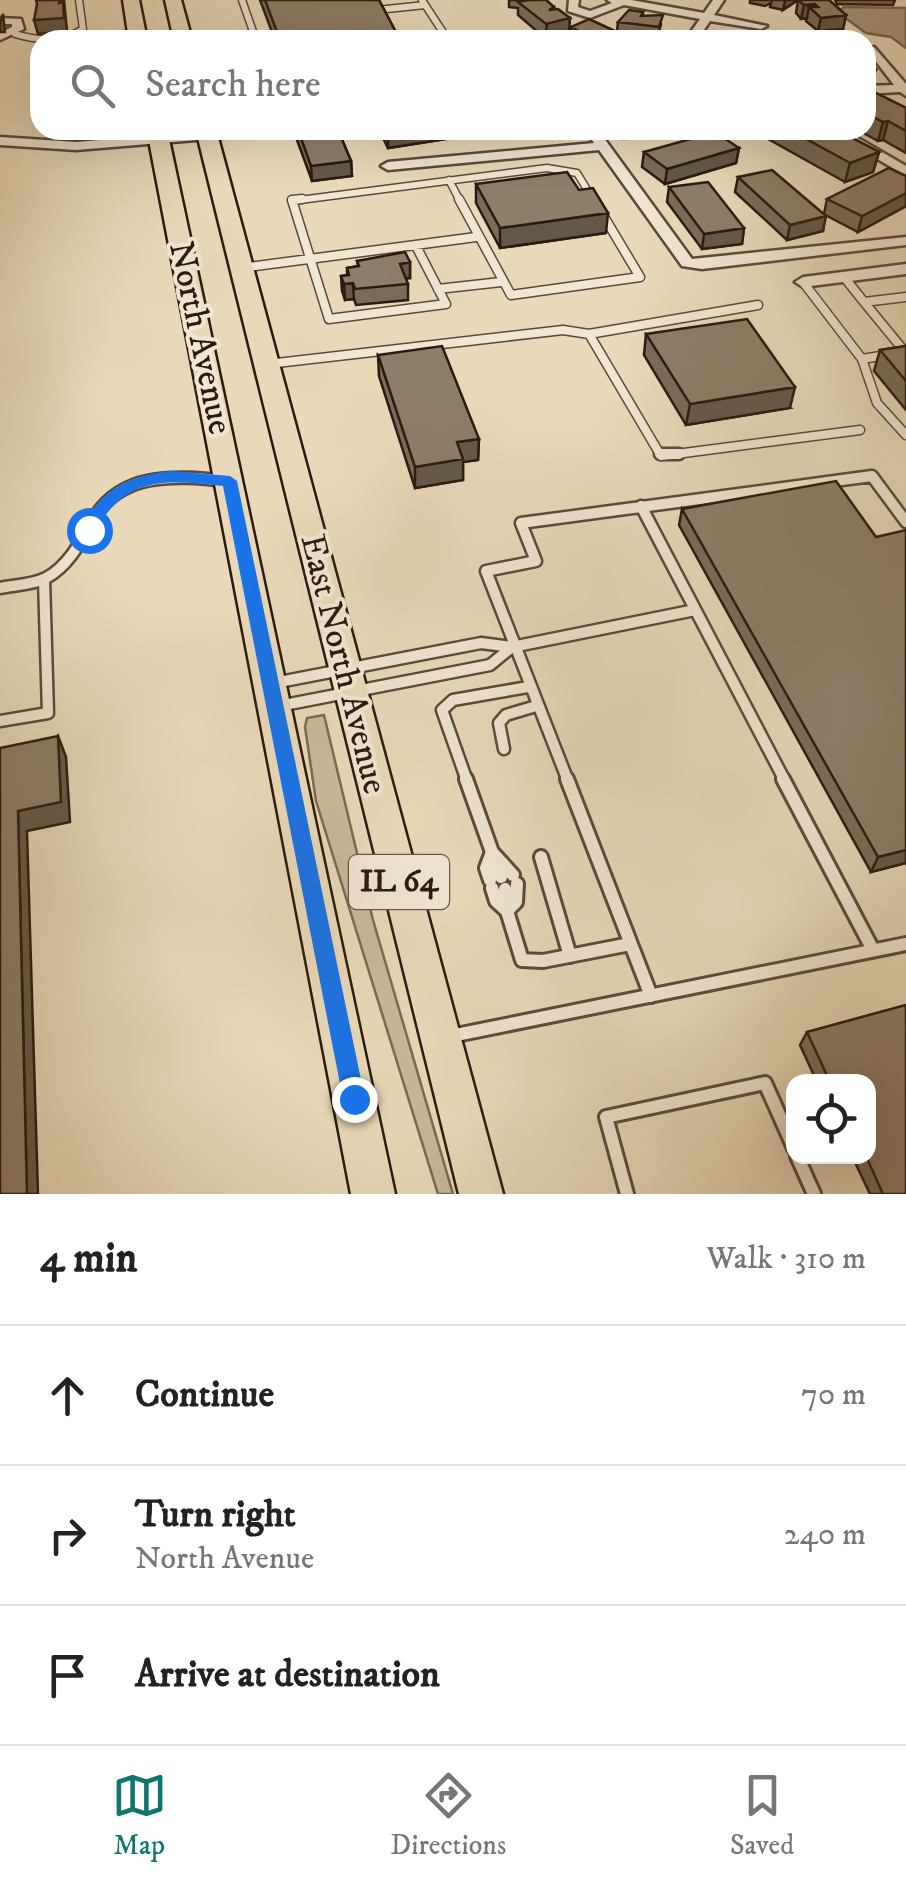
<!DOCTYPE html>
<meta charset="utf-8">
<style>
:root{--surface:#fff;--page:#f6f6f6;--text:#222;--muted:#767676;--line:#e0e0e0;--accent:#0f766e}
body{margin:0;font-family:"IM FELL DW Pica",serif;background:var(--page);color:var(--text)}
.controls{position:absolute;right:30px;bottom:30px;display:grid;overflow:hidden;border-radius:20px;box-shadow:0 10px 40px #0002}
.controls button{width:90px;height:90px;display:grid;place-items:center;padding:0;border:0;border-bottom:2px solid var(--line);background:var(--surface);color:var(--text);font:50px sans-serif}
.stop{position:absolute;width:30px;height:30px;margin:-22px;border:8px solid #1a73e8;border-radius:50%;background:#fff}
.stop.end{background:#1a73e8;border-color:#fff;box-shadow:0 2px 10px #0008}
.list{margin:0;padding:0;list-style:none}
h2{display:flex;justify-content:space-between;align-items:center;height:130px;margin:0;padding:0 40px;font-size:42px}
h2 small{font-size:32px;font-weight:400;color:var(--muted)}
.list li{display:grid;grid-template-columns:65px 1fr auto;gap:30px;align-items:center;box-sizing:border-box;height:140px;padding:0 40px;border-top:2px solid var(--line)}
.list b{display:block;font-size:38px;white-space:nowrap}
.list p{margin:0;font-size:32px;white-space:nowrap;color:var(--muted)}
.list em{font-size:32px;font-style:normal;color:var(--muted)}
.icon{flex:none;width:55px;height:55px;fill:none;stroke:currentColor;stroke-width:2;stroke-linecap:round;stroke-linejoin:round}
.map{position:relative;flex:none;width:906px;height:1194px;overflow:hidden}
.search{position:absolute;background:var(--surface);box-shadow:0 10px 40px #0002;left:30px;right:30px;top:30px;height:110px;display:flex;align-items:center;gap:25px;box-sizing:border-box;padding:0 35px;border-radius:30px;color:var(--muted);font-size:38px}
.sheet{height:550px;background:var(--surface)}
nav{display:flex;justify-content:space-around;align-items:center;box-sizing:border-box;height:140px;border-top:2px solid var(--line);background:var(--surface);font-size:28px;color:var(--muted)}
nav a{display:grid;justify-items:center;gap:5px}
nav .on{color:var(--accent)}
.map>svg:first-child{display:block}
</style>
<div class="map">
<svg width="906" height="1194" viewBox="0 0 906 1194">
<rect width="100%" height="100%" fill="#e9d9b8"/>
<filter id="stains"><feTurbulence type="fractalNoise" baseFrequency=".002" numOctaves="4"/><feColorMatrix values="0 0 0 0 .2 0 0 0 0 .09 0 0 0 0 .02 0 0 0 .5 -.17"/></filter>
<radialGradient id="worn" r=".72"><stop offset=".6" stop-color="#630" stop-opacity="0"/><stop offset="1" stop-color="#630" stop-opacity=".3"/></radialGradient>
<path fill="#c9b99b" stroke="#7a6a56" stroke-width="2.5" d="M 324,715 L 373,920 L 453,1194 L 438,1194 L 316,801 L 305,727 L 307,718 Z"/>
<path fill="#a9987f" stroke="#776653" stroke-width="2.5" d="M 844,7 L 906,8 L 906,48 L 891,37 L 866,33 L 837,12 Z"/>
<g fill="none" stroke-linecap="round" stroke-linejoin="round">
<g stroke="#5b4a3a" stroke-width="9">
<path id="lane-far3" d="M 242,0 L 256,40
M 422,0 L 448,40
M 377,10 L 425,5
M 15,34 C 38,41 62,43 83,29 L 79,0
M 449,180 L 460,201
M 292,201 L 547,168 L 577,173 L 594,201"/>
</g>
<g stroke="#5b4a3a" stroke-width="11">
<path id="lane-far2" d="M 302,199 L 292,200 L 329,319 L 446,304 L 416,246
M 459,199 L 511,295 L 640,277 L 603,215
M 241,268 L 476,237
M 844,277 L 864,302
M 803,282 L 862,359 L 905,352 L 864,302 L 906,297
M 438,289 L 501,282
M 589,334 L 661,456 L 860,430
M 862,359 L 877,403 L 906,435
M 268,364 L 563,330 L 589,334 L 758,305"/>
</g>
<g stroke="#5b4a3a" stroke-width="15">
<path id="lane-far1" d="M 660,454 L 679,454
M 641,506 L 785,781
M 0,588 C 15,585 32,585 46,578 C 67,567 79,545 90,525 C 117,471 174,475 227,481
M 274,683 L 481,643 L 512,647 L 695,610
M 279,706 L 490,665 L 512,647
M 0,721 L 48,713 L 44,580
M 504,749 L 499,723 L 506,715 L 536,706
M 467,781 L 442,710 L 453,700 L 528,687
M 568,781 L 486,571 L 536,561 L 521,523 L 872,476 L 906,522"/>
</g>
<g stroke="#5b4a3a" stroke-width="18">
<path id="lane" d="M 466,779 L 492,852 L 486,868 L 490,880
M 567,779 L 651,996
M 783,779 L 873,950
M 492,852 L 513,875
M 492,853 L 501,877
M 541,857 L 570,956
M 492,888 L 496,901 L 507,911 L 522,960 L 543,961 L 630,944
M 505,889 L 507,911
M 507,911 L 516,902 L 517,884
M 446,1037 L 906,944
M 797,1156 L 814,1194
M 627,1194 L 606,1117 L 765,1083 L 794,1148"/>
</g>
<g stroke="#5b4a3a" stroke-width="5">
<path id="street" d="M 569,0 L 579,0 L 578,7 L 590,11 L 612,3 L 607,0 L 631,0 L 704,13 L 713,0 L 724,0 L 714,15 L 767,26 L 761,29 L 710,21 L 697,40 L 685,40 L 700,19 L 624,5 L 590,18 L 568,11 Z
M 0,18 L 21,19 L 24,29 L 0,40 L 0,33 L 12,27 L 12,24 L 0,24 Z
M 874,47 L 906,84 L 906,96 L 900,92 L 866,94 L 866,86 L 894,85 L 868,51 Z
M 222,130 L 275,130 L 269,134 L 76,150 L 0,145 L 0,137 L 76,142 Z
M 585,130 L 598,130 L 692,259 L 906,237 L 906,245 L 702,269 L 682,266 L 599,150 L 388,170 L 381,166 L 388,162 L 594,143 Z
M 829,130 L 844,130 L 906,166 L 906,176 Z
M 906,264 L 906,274 L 803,287 L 795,282 L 803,277 Z"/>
</g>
<g stroke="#2c1a10" stroke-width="5">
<path id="primary" d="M 123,0 L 139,0 L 147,40 L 129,40 Z
M 165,0 L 181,0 L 192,40 L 174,40 Z
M 147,130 L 167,130 L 395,1194 L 351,1194 Z
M 196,130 L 216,130 L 503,1194 L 459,1194 Z"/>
</g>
<use href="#lane-far3" stroke="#f1e6d1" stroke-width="6"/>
<use href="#lane-far2" stroke="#f1e6d1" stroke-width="8"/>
<use href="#lane-far1" stroke="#f1e6d1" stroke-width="10"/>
<use href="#lane" stroke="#f1e6d1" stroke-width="12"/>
<use href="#street" fill="#f1e6d1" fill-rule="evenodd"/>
<use href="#primary" fill="#e9d9b8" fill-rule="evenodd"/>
</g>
<path fill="#7a6c59" stroke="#2c1a10" stroke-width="2.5" d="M 260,0 L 379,0 L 400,40 L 275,40 Z
M 509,0 L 546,0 L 554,7 L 554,9 L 570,18 L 569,31 L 545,38 L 518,15 L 518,8 L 509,7 Z
M 750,0 L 798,0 L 783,10 L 770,7 L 771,3 L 765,6 L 750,3 Z
M 798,0 L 829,0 L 846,15 L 843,29 L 818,31 L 806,21 L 807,18 L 801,19 L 796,13 Z
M 835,0 L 895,0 L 893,5 L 837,4 Z
M 643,12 L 643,16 L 661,24 L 658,36 L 617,31 L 618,22 Z
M 571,27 L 632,40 L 570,40 Z
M 866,56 L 876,69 L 872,83 L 866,83 Z
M 866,88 L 906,108 L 906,153 L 883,140 L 878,141 L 858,130 L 866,130 Z
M 296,130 L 338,130 L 351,161 L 352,176 L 312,181 L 297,140 Z
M 379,130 L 503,130 L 388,148 Z
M 619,130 L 707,130 L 706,135 L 623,139 Z
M 752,130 L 837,130 L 879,152 L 873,172 L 845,182 Z
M 739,148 L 736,163 L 665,184 L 642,167 L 644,152 Z
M 906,176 L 906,206 L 858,232 L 825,215 L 823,231 L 787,240 L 735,192 L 738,177 L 824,214 L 827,199 Z
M 476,184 L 606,233 L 500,248 L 476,203 Z
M 669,187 L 744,228 L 742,244 L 702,249 L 667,202 Z
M 357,261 L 410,262 L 410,278 L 405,278 L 408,284 L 408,300 L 356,305 L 354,299 L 345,300 L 342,291 L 341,276 L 347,275 L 347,268 L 358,266 Z
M 646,334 L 790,408 L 686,425 L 644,355 Z
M 906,346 L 906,410 L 874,371 L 880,350 Z
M 378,355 L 479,439 L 478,460 L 463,462 L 463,480 L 415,488 L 379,376 Z
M 682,509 L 906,863 L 871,872 L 679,525 Z
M 906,1005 L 906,1194 L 870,1194 L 852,1156 L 868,1156 L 868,1082 L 817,1082 L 800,1045 L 807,1032 Z"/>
<path fill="#635848" stroke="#2c1a10" stroke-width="2.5" d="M 60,0 L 64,0 L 67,31 L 38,34 L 34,20 L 62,16 Z
M 787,0 L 798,0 L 783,10 L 785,1 Z
M 815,4 L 814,11 L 809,7 L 807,18 L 801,19 L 804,5 Z
M 554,7 L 554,20 L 570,18 L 569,31 L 545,38 L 549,10 Z
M 3,14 L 5,32 L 0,32 L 0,23 Z
M 846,15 L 843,29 L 818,31 L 821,18 Z
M 595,32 L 595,38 L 592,37 L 592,40 L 587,40 L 587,35 Z
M 888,121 L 883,140 L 878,141 L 883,122 Z
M 388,130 L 503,130 L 388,148 Z
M 739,148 L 736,163 L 665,184 L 667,169 Z
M 879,152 L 873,172 L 845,182 L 850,163 Z
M 351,161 L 352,176 L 312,181 L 311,166 Z
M 906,193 L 906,206 L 858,232 L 862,216 Z
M 608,213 L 606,233 L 500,248 L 500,228 Z
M 826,216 L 823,231 L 787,240 L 790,225 Z
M 744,228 L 742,244 L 702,249 L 704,234 Z
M 410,262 L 410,278 L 400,279 L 400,264 Z
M 353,283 L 354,299 L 345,300 L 344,284 Z
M 795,387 L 790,408 L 686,425 L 690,404 Z
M 479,439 L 478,460 L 463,462 L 463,480 L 415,488 L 415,467 L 457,442 Z
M 58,736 L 66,757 L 70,822 L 27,831 L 38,1194 L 27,1194 L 18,811 Z
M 906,850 L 906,863 L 871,872 L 878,857 Z"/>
<path fill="#8e7d67" stroke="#2c1a10" stroke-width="2.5" d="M 36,0 L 60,0 L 59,3 L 63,2 L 64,18 L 34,20 L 37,4 Z
M 265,0 L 379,0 L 400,40 L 280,40 Z
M 529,0 L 546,0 L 554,7 L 549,10 L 558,9 L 570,18 L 546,24 L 518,2 Z
M 798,0 L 829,0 L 846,15 L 821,18 L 809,7 L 818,7 L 815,4 L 804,5 Z
M 629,10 L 643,12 L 641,16 L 663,15 L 659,27 L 618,22 Z
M 589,19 L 632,39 L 598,40 L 592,37 L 600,35 L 595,32 L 587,35 L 571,27 Z
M 849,33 L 854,40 L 820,40 L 816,34 Z
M 866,56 L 876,69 L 866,69 Z
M 866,88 L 906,108 L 906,131 L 888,121 L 883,122 L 866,113 Z
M 298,130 L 338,130 L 351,161 L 311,166 Z
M 790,130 L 837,130 L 879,152 L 850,163 Z
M 715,132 L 739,148 L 667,169 L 644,152 Z
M 889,168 L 906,176 L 906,193 L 862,216 L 827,199 Z
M 772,170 L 826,216 L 790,225 L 738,177 Z
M 567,172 L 579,190 L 593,188 L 608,213 L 500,228 L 476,184 Z
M 708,182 L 744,228 L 704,234 L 669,187 Z
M 405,252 L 410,262 L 400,264 L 408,284 L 355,289 L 353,283 L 344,284 L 341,276 L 349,275 L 347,268 L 359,266 L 357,261 Z
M 747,319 L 795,387 L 690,404 L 646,334 Z
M 442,346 L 479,439 L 457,442 L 463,459 L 415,467 L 378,355 Z
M 906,346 L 906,381 L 880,350 Z
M 836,481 L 876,537 L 906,530 L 906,850 L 878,857 L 682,509 Z
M 58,736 L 61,802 L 18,811 L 27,1194 L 0,1194 L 0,748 Z
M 906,1005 L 906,1194 L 883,1194 L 866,1156 L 868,1156 L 868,1082 L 830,1082 L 807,1032 Z"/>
<path fill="#1a73e8" d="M 172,471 L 230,476 L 237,481 L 365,1099 L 354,1110 L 343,1099 L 223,486 C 164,480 126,475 94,533 L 81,530 C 102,488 126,477 172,471 Z"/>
<g text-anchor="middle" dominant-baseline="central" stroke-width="8" stroke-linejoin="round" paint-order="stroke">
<rect fill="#f1e6d1" stroke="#67574a" stroke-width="2.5" x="349" y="855" width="100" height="54" rx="8"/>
<g font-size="32" font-weight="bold" fill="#2c1a10">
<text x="399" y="882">IL 64</text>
</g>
<g font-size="35" fill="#2c1a10" stroke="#f1e6d1">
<text transform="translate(200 338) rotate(78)">North Avenue</text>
<text transform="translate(343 664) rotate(76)">East North Avenue</text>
</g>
</g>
<rect width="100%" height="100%" filter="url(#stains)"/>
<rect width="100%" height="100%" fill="url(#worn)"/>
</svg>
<div class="controls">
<button><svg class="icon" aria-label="locate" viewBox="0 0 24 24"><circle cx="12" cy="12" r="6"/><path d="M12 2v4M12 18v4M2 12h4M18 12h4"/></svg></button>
</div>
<div class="stop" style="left:89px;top:530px"></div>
<div class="stop end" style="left:354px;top:1099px"></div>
<div class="search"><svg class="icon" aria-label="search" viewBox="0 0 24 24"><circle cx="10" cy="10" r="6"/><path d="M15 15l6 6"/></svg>Search here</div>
</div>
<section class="sheet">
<h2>4 min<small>Walk · 310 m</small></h2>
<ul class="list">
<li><svg class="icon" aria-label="ahead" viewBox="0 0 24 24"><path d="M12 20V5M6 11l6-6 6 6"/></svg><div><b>Continue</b></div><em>70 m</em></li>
<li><svg class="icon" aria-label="right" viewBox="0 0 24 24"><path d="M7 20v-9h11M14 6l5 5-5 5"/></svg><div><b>Turn right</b><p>North Avenue</p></div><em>240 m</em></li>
<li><svg class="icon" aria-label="arrive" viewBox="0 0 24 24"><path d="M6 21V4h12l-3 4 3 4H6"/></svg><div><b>Arrive at destination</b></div></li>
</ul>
</section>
<nav>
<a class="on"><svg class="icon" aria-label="map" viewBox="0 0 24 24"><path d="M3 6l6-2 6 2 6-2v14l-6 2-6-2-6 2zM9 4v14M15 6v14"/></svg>Map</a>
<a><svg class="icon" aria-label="directions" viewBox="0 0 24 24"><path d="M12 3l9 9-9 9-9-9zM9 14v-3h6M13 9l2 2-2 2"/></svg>Directions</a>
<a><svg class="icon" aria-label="saved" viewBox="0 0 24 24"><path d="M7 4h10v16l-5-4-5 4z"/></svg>Saved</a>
</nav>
